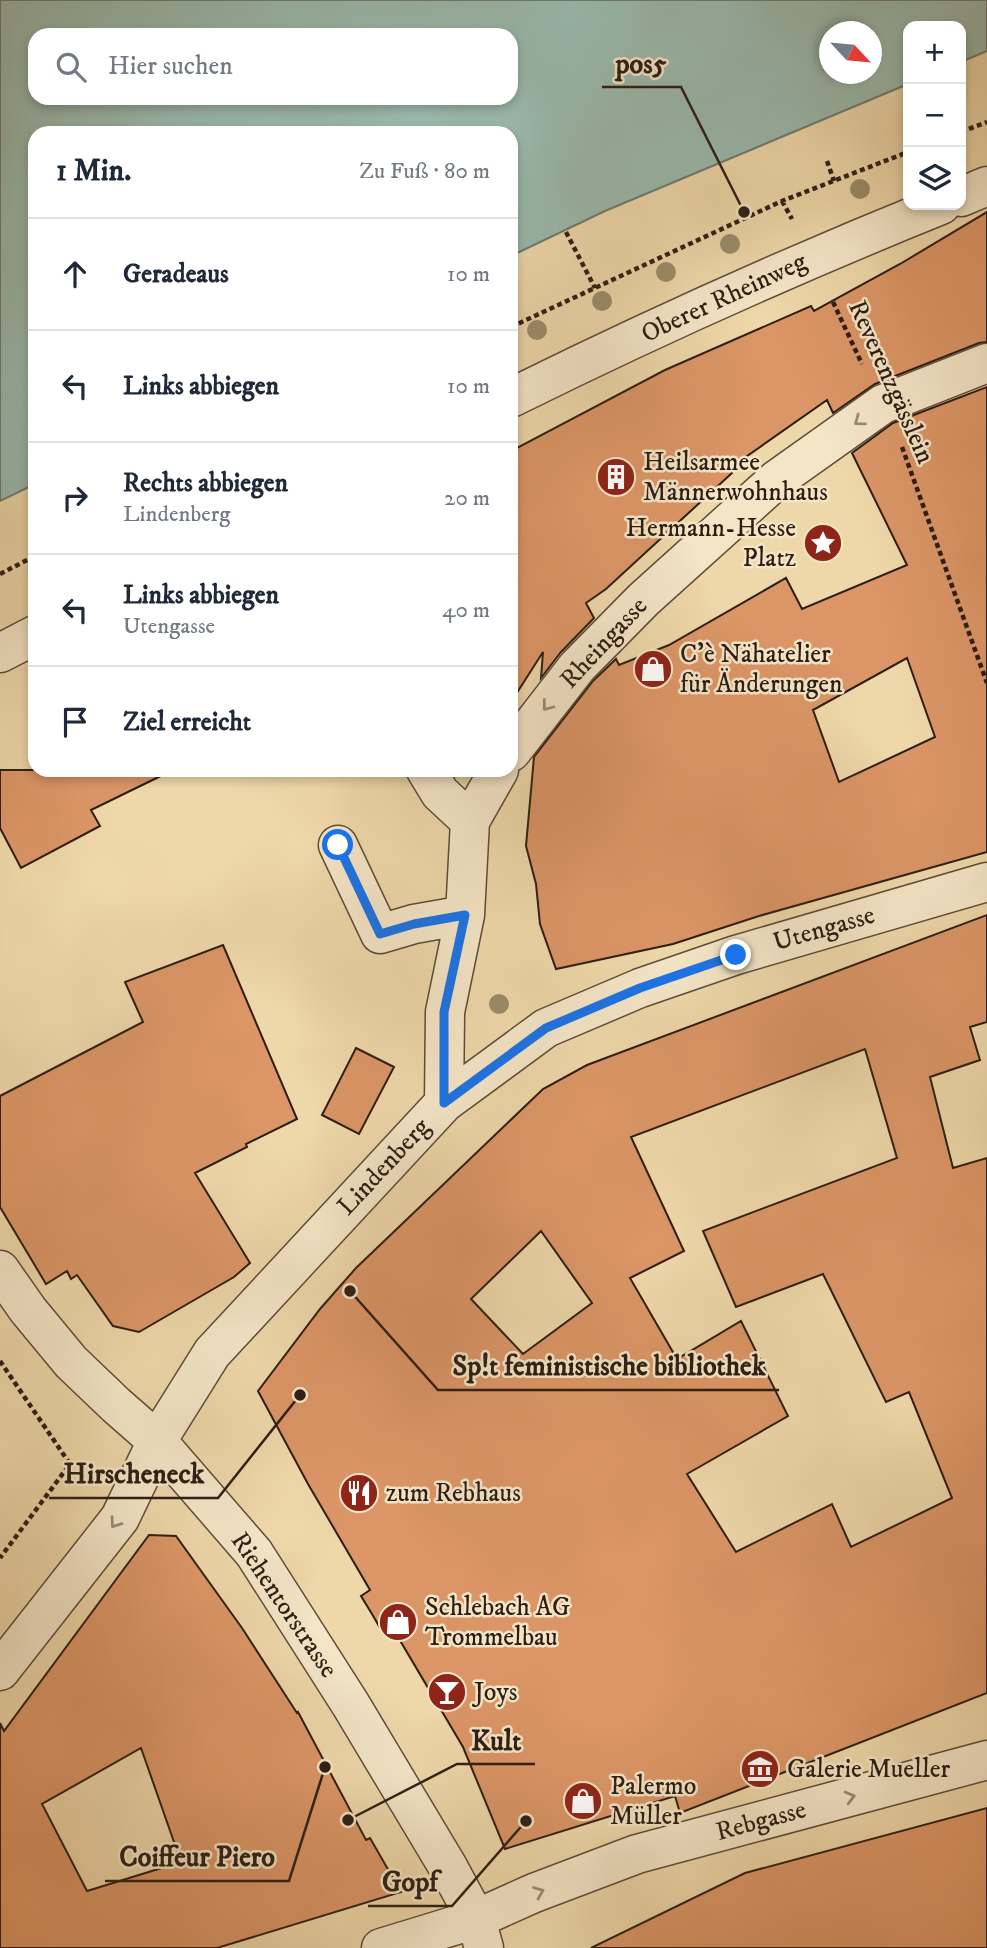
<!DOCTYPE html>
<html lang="de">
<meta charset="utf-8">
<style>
:root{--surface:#fff;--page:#f2f2f3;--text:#1f2937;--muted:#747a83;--line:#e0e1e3}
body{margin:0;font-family:"IM FELL DW Pica",serif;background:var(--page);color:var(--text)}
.controls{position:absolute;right:21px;top:21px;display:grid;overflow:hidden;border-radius:14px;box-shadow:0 4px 10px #0003}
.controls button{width:63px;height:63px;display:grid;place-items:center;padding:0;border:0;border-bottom:2px solid var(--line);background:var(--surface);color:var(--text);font:35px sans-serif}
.compass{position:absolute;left:819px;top:21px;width:63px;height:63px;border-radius:50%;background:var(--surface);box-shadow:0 4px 10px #0003;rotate:116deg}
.stop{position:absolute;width:21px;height:21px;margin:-16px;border:5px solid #1a73e8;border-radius:50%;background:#fff}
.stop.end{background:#1a73e8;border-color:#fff;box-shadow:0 2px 7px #0008}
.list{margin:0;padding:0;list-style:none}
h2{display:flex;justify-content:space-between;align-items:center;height:91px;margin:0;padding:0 28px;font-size:30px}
h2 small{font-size:23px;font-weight:400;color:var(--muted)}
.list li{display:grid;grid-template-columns:46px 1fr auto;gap:21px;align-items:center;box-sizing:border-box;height:112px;padding:0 28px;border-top:2px solid var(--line)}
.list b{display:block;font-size:26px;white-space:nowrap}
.list p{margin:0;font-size:23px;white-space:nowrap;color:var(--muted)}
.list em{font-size:23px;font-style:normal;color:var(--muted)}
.icon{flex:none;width:38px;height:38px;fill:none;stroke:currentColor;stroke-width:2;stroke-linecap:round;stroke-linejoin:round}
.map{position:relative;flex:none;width:987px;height:1948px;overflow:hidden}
.search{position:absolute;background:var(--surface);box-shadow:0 4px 10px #0003;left:28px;top:28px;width:490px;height:77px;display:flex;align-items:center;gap:18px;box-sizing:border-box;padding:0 24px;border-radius:21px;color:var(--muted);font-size:26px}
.panel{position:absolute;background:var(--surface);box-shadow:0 4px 10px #0003;left:28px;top:126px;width:490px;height:651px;border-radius:21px}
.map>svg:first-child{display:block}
</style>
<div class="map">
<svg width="987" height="1948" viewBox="0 0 987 1948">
<rect width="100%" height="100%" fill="#eed7a9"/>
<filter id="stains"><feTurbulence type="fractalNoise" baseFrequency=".00286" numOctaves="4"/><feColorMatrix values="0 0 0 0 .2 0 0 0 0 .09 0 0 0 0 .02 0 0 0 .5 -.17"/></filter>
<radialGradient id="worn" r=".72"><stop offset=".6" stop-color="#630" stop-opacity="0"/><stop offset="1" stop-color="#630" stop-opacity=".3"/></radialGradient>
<path fill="#99b9ad" stroke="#6d7b6f" stroke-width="2" fill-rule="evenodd" d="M 0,0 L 987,0 L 987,51 L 961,62 L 961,26 L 908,26 L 908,84 L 605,211 L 511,256 L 511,133 L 35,133 L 35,484 L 0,501 ZM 830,32 L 872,32 L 872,74 L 830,74 ZM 35,35 L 511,35 L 511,98 L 35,98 Z"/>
<path fill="#db9566" stroke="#2c1d13" stroke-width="2" fill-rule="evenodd" d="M 987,212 L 987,342 L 979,343 L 875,384 L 833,413 L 827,400 L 730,468 L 732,473 L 606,589 L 586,603 L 594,618 L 561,652 L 541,678 L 543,652 L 511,702 L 511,451 L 665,370 L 811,306 L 814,311 L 900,264 Z
M 987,387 L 987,852 L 759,916 L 673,944 L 556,969 L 540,924 L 536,884 L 526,846 L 534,757 L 593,681 L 616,659 L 619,665 L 669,645 L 786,578 L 802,609 L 907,565 L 852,453 L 893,423 ZM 907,658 L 935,737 L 839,782 L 813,710 Z
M 0,770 L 173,770 L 91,810 L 100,826 L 21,868 L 0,828 Z
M 987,915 L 987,1022 L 970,1027 L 980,1060 L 930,1077 L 953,1168 L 987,1158 L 987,1693 L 680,1813 L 675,1796 L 505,1849 L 463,1747 L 392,1627 L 383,1633 L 372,1614 L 361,1596 L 370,1590 L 308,1484 L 258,1391 L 320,1309 L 356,1268 L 543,1089 L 587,1065 ZM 865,1049 L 897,1158 L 703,1231 L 736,1307 L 823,1274 L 886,1402 L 909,1392 L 952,1498 L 851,1547 L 832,1504 L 736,1552 L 687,1474 L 788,1416 L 741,1321 L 677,1359 L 630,1278 L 684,1251 L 631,1137 ZM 541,1231 L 592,1303 L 523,1354 L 471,1299 Z
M 223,945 L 297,1119 L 246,1144 L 247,1147 L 195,1173 L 250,1263 L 234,1277 L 139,1332 L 113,1326 L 77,1275 L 71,1279 L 67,1271 L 46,1284 L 0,1207 L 0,1096 L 143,1022 L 125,982 Z
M 356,1048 L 394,1067 L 359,1134 L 322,1115 Z
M 149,1535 L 176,1536 L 242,1628 L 297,1713 L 298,1712 L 366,1840 L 370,1838 L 401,1892 L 217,1948 L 0,1948 L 0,1723 L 4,1731 ZM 141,1748 L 181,1862 L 87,1891 L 42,1804 Z
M 987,1808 L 987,1948 L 591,1948 L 745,1873 Z"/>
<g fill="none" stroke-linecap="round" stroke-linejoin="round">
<g stroke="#5c4c38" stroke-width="41">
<path id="minor" d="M 961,197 L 987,186
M 511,398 C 652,328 795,264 941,205
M 0,653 L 35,635
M 511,752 L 577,667 L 643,600 L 776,480 L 883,404 L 987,363
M 426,770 L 440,793 L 470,821
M 338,845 L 380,934 L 414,924 L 465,915
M 444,1103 L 445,1012 L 465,915 L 470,821 L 499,770
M 0,1270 L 28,1310 L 71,1362 L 116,1405 L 157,1441 L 254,1553 L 351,1705 L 448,1867 L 476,1919 L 484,1948
M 0,1671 L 120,1518 L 157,1441 L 212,1353 L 444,1103 L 546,1028 L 640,988 L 736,955 L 987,882
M 381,1948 L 476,1919 L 534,1893 L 637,1854 L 987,1760"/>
</g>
<path stroke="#2c1d13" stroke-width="4.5" stroke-dasharray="5 3.5" stroke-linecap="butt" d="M 961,132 L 987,122
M 827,161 L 834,181
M 782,201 L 792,219
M 566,232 L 595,288
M 833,302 L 862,364
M 511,327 L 782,201 L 908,152
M 902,447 L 987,683
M 0,574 L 35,556
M 0,1361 L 70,1464 L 0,1558"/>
<use href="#minor" stroke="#f4e5c7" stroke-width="38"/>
</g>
<g fill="#9a8b6a">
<circle cx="860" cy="189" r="10"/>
<circle cx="730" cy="244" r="10"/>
<circle cx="666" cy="272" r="10"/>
<circle cx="602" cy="301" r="10"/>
<circle cx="537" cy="330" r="10"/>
<circle cx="816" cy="542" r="10"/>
<circle cx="499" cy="1004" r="10"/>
</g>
<defs><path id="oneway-chevron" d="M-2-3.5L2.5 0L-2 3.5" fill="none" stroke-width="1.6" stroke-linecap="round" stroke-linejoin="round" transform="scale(1.75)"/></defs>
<g stroke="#9a8b76">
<use href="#oneway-chevron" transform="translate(859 421) rotate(144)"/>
<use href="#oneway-chevron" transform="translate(547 706) rotate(128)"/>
<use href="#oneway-chevron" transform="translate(115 1523) rotate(125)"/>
<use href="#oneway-chevron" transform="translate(850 1797) rotate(-15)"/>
<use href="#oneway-chevron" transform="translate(539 1892) rotate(-22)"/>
</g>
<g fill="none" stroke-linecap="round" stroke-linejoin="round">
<path stroke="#1a73e8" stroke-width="9" d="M 338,845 L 380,934 L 414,924 L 465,915 L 444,1012 L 444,1103 L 546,1028 L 640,988 L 736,955"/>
</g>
<defs>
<g id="building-disc" transform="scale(2.0125)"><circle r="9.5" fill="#8f2418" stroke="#f4e5c7"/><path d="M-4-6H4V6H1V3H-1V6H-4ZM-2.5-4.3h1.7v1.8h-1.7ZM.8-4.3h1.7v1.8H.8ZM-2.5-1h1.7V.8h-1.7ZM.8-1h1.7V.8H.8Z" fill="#fff"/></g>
<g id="sight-disc" transform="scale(2.0125)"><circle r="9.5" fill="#8f2418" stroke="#f4e5c7"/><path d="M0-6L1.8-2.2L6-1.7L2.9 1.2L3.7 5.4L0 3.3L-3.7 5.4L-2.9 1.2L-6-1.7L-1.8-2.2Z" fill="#fff"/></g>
<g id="shop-disc" transform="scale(2.0125)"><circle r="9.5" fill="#8f2418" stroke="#f4e5c7"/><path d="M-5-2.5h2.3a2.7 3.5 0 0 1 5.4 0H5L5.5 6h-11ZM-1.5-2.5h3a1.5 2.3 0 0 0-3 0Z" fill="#fff"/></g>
<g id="restaurant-disc" transform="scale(2.0125)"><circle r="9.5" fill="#8f2418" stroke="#f4e5c7"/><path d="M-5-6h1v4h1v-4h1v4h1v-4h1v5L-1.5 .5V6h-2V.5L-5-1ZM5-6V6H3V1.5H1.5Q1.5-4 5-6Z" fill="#fff"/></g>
<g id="bar-disc" transform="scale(2.0125)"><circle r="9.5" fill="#8f2418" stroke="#f4e5c7"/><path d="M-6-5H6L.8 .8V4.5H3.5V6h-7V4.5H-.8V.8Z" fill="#fff"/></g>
<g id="museum-disc" transform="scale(2.0125)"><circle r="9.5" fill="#8f2418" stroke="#f4e5c7"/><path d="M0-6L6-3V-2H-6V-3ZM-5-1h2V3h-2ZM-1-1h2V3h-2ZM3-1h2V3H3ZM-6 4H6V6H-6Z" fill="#fff"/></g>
</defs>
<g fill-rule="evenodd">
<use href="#building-disc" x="616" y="477"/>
<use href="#sight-disc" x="823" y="543"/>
<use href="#shop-disc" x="653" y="669"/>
<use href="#restaurant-disc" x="359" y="1493"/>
<use href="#shop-disc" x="398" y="1622"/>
<use href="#bar-disc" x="447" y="1692"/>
<use href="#museum-disc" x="760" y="1769"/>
<use href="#shop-disc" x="583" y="1801"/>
</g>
<g text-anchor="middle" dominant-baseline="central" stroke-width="5" stroke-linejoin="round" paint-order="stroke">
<g font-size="26" fill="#2c1d13" stroke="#f4e5c7">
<text transform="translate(724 298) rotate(-25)">Oberer Rheinweg</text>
<text transform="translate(891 382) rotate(66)">Reverenzgässlein</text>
<text transform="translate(604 643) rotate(-47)">Rheingasse</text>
<text transform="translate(824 929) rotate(-16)">Utengasse</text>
<text transform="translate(384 1167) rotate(-47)">Lindenberg</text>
<text transform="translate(284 1605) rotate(56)">Riehentorstrasse</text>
<text transform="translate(761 1821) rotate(-15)">Rebgasse</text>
</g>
<g font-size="26" fill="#2c1d13" stroke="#f4e5c7" text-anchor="start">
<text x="643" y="462">Heilsarmee<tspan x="643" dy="30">Männerwohnhaus</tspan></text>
<text x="796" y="528" text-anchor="end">Hermann-Hesse<tspan x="796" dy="30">Platz</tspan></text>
<text x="680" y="654">C'è Nähatelier<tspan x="680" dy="30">für Änderungen</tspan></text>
<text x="386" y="1493">zum Rebhaus</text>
<text x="425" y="1607">Schlebach AG<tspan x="425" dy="30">Trommelbau</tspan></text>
<text x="474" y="1692">Joys</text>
<text x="787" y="1769">Galerie Mueller</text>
<text x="610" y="1786">Palermo<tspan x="610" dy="30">Müller</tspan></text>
</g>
</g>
<path fill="none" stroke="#2c1d13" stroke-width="2.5" d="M744 212L681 87H602M350 1291L438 1390H779M300 1395L218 1498H49M348 1820L457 1764H535M325 1767L289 1881H105M526 1821L452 1906H368"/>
<g fill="#2c1d13" stroke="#f4e5c7" stroke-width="2.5">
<circle cx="744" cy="212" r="7"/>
<circle cx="350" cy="1291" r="7"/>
<circle cx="300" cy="1395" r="7"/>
<circle cx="348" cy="1820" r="7"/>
<circle cx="325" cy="1767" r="7"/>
<circle cx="526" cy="1821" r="7"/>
</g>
<g font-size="28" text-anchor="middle" font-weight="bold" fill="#2c1d13" stroke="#f4e5c7" stroke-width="5" stroke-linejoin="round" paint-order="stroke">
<text x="641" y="73">pos5</text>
<text x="609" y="1375">Sp!t feministische bibliothek</text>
<text x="134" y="1483">Hirscheneck</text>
<text x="496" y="1750">Kult</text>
<text x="197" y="1866">Coiffeur Piero</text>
<text x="410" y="1891">Gopf</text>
</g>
<rect width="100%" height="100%" filter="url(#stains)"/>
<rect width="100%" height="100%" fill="url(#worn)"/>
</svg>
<div class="controls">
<button>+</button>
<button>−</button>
<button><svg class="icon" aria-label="layers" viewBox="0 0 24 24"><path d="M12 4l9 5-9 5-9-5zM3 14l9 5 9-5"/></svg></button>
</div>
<svg class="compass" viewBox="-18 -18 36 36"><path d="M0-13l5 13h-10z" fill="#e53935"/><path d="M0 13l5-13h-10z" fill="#747a83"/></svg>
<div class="stop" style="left:338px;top:845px"></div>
<div class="stop end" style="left:736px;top:955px"></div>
<div class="search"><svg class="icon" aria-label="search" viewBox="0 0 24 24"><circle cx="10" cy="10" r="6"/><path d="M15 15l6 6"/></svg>Hier suchen</div>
<section class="panel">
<h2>1 Min.<small>Zu Fuß · 80 m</small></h2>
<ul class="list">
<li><svg class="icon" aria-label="ahead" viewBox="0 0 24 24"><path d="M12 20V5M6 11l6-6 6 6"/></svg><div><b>Geradeaus</b></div><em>10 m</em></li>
<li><svg class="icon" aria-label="left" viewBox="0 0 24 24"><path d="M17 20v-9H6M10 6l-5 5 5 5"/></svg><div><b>Links abbiegen</b></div><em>10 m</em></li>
<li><svg class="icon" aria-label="right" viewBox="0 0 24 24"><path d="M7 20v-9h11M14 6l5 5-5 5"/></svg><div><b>Rechts abbiegen</b><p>Lindenberg</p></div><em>20 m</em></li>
<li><svg class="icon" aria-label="left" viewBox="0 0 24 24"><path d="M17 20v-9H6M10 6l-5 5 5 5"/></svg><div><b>Links abbiegen</b><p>Utengasse</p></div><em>40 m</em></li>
<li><svg class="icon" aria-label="arrive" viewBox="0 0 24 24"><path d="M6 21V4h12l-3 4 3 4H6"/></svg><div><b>Ziel erreicht</b></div></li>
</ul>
</section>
</div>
